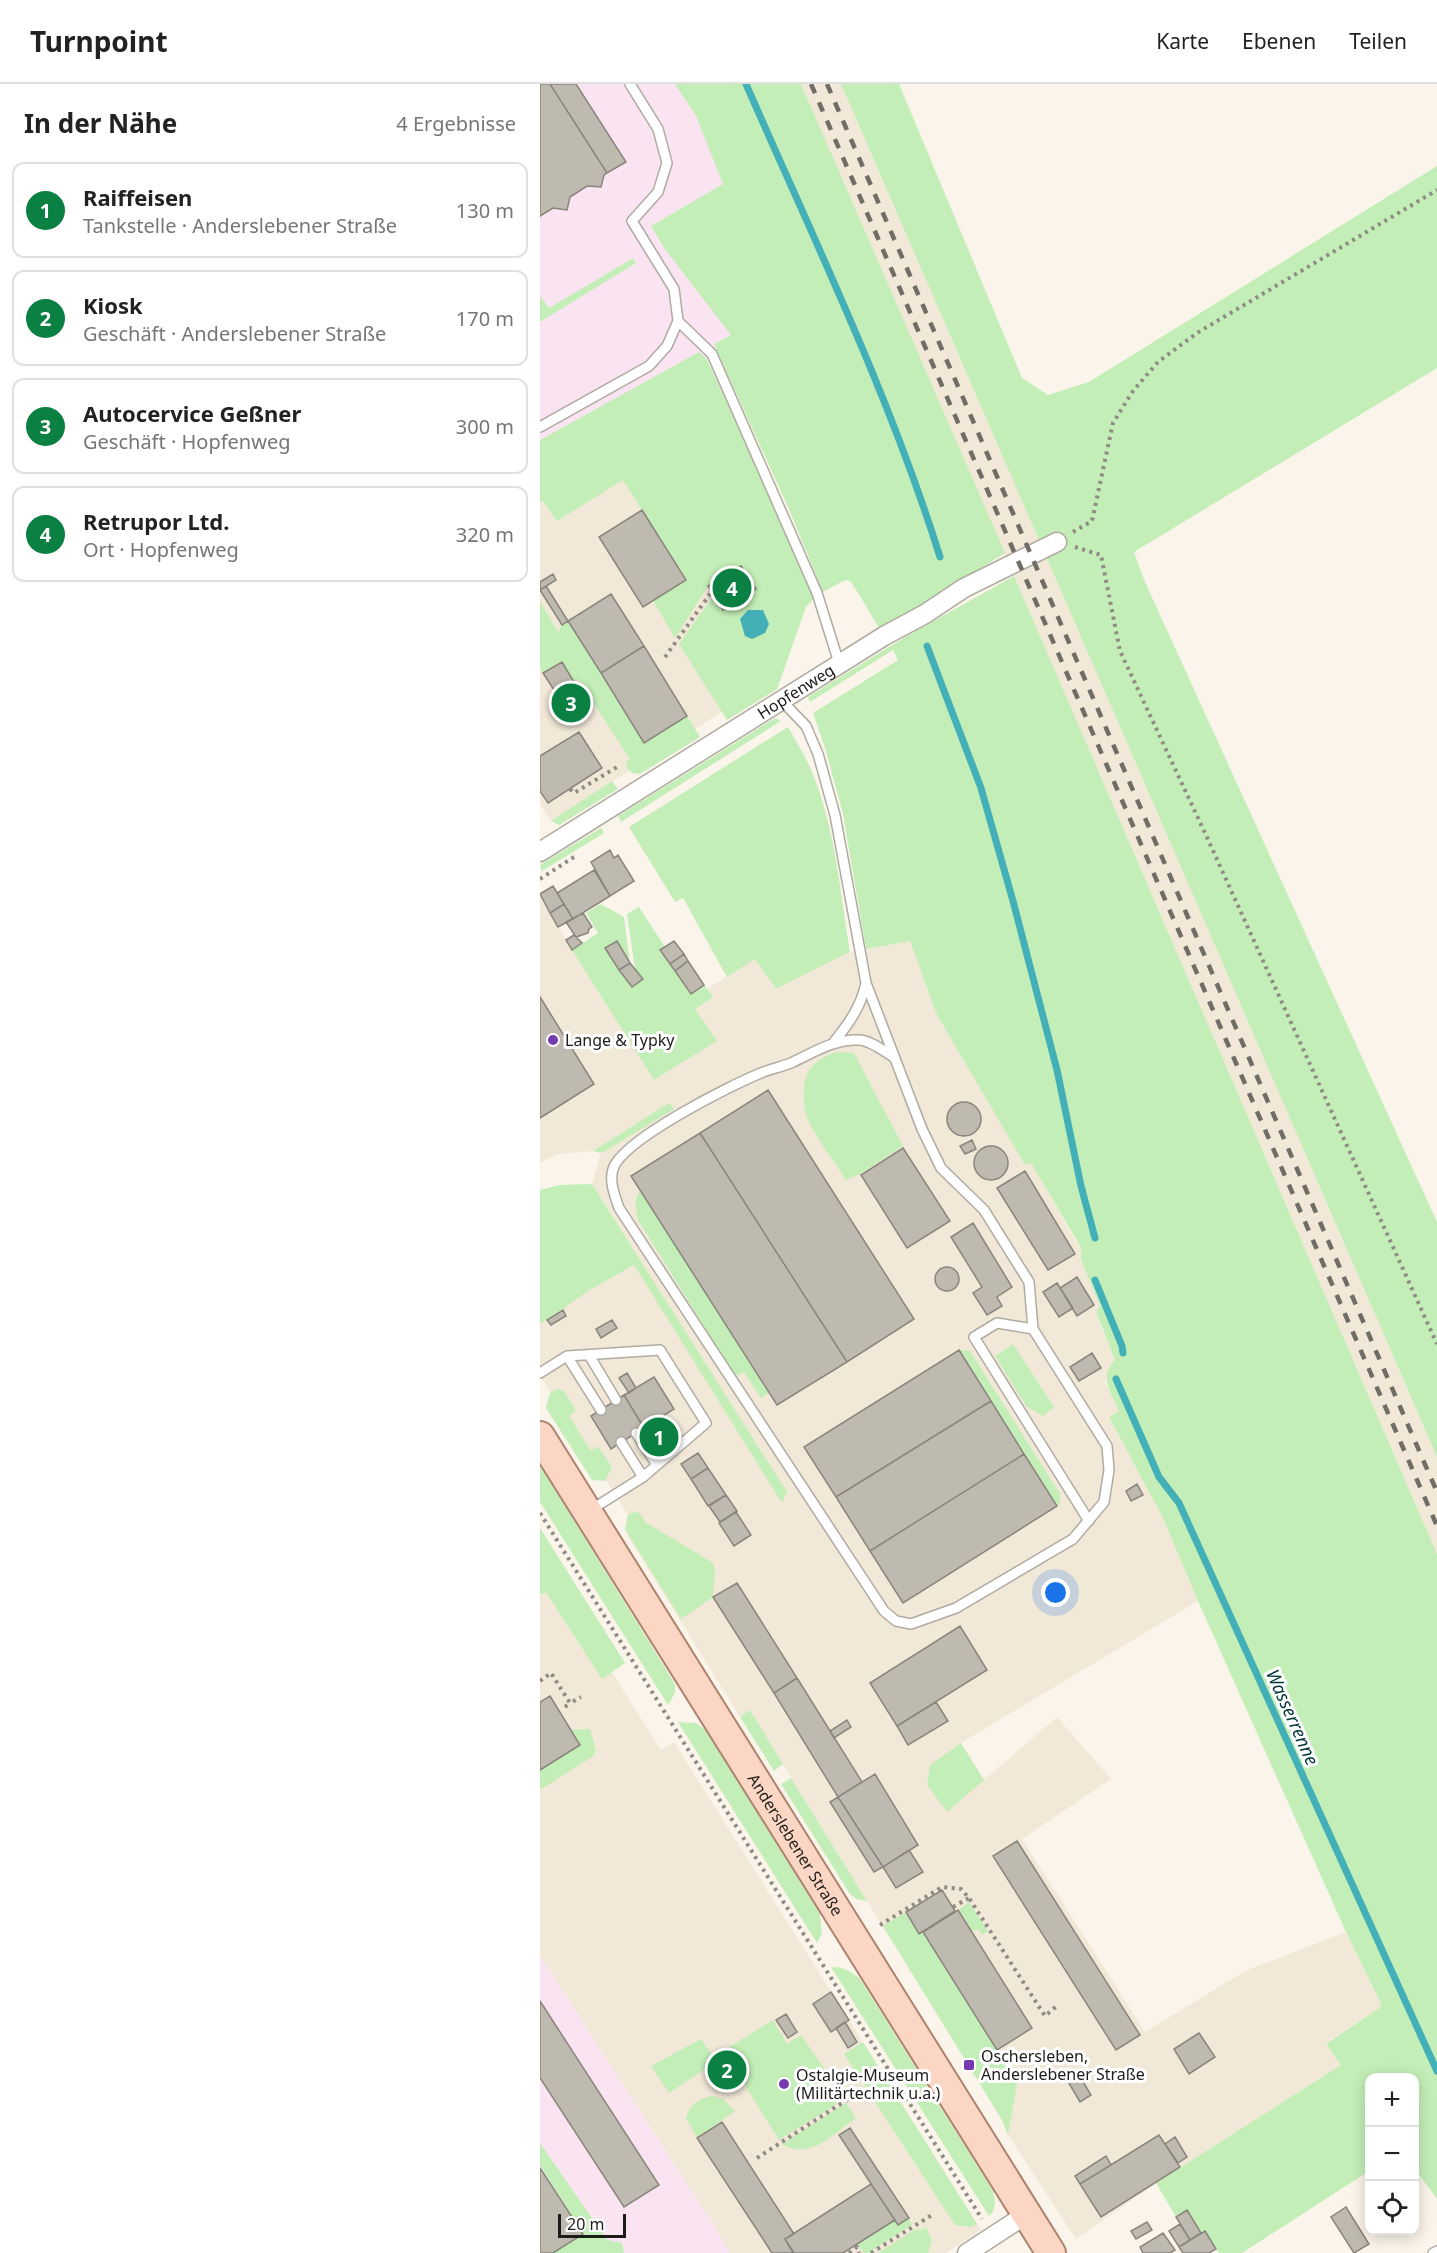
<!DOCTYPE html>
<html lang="de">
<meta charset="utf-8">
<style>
:root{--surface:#fff;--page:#f2f2f2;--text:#222;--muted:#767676;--line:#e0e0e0;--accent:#0b8043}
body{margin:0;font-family:"Noto Sans",sans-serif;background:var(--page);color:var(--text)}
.controls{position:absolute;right:18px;bottom:18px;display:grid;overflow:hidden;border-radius:12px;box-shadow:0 3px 15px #0003}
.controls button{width:54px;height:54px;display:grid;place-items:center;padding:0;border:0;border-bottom:2px solid var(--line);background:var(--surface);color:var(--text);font:30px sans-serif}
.scale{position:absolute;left:18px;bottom:15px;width:68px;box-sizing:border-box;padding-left:6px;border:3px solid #1e1c19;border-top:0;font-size:16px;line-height:21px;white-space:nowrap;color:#1e1c19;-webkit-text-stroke:4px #fff;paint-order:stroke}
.you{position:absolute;left:516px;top:1509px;width:21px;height:21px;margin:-15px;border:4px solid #fff;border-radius:50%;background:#1a73e8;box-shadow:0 0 0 9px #1a73e833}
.badge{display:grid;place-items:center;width:39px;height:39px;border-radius:50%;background:var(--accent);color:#fff;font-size:20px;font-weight:700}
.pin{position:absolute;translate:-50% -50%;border:3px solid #fff;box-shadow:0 2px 6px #0006}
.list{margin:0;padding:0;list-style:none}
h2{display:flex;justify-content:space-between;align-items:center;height:78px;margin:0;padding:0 24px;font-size:26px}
h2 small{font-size:20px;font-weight:400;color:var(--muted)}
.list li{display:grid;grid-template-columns:39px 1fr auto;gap:18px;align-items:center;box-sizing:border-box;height:96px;margin:0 12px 12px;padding:0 12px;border:2px solid var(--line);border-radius:12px}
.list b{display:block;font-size:22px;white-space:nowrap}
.list p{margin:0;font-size:20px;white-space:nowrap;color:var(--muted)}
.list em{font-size:20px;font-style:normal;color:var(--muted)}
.icon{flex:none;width:33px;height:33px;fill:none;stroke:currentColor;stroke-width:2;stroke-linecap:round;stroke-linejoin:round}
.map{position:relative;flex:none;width:897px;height:2169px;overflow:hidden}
header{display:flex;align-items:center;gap:36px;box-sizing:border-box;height:84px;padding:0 30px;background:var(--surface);border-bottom:2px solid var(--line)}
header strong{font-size:28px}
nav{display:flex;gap:33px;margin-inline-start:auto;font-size:21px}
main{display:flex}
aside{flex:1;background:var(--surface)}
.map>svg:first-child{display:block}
</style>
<header>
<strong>Turnpoint</strong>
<nav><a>Karte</a><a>Ebenen</a><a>Teilen</a></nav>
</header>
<main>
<aside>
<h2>In der Nähe<small>4 Ergebnisse</small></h2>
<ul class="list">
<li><span class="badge">1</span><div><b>Raiffeisen</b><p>Tankstelle · Anderslebener Straße</p></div><em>130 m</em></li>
<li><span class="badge">2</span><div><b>Kiosk</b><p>Geschäft · Anderslebener Straße</p></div><em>170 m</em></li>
<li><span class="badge">3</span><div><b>Autocervice Geßner</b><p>Geschäft · Hopfenweg</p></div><em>300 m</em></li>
<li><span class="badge">4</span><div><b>Retrupor Ltd.</b><p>Ort · Hopfenweg</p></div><em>320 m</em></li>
</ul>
</aside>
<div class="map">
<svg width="897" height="2169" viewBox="0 0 897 2169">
<rect width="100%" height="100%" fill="#faf4ea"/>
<path fill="#f1e8d8" d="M 261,0 L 301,0 L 897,1373 L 897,1470 Z
M 84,320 L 226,462 L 230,597 L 11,737 L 0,720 L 0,366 Z
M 0,813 L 114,996 L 177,957 L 155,925 L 172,914 L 167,905 L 215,875 L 236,905 L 310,868 L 370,857 L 396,929 L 486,1081 L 491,1078 L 542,1168 L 540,1171 L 542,1178 L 560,1222 L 556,1229 L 575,1277 L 565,1298 L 579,1327 L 569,1333 L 623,1434 L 658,1517 L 421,1659 L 444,1696 L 517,1633 L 571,1695 L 482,1755 L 605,1948 L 707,1886 L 806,1848 L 842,1922 L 786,1959 L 801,1981 L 616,2099 L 536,2155 L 468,2051 L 462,2036 L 210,1627 L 200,1633 L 89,1454 L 85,1445 L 88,1431 L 0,1292 L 0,1240 L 50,1206 L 101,1177 L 52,1100 L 61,1069 L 53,1067 L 17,1070 L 0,1079 Z
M 0,1475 L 121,1666 L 134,1658 L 441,2146 L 406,2169 L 190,2169 L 171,2137 L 0,1872 Z"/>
<path fill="#fae4f1" d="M 0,0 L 167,0 L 217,110 L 202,254 L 0,366 Z
M 0,1872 L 171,2137 L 190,2169 L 0,2169 Z"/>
<path fill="#c4eeb8" d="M 135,0 L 261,0 L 465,469 L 347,543 L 339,544 L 312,499 L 308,496 L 303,497 L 283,508 L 248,423 L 174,260 L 191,251 L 124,164 L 111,142 L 183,100 L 156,32 Z
M 301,0 L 359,0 L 482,294 L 508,311 L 549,298 L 897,82 L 897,284 L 594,468 L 605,498 L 897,1138 L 897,1373 Z
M 93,174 L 96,179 L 0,238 L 0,212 L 9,224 Z
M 159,268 L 166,274 L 237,426 L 274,514 L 266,523 L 237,605 L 187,636 L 139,560 L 174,511 L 183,526 L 195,519 L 198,520 L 203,516 L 204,513 L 216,506 L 201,482 L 168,502 L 135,554 L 113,516 L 146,496 L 83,396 L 17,437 L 3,417 L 0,418 L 0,356 Z
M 474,492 L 897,1470 L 897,2115 L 875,2085 L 874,1994 L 830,1994 L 829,2087 L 702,2169 L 679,2169 L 665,2147 L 661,2149 L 647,2126 L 636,2133 L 616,2099 L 801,1981 L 786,1960 L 842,1922 L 806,1848 L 658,1517 L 623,1434 L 569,1333 L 579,1327 C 571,1309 558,1292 575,1276 L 556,1228 L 560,1222 L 542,1178 L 540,1171 L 542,1168 L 539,1160 L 491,1079 L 485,1081 L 396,929 L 370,857 L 326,865 L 303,730 L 286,667 L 273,629 L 358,576 L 353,566 L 270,618 L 268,613 L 365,553 Z
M 0,517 L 18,548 L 22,541 L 28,537 L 104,659 L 147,632 L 160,653 L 100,690 L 92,689 L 87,684 L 86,678 L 90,675 L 38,595 L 34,598 L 21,578 L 3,589 L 0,584 Z
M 235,634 L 241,637 L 81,738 L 78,732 Z
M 248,643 C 259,662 270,680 277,701 C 296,753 301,814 310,868 L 236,905 L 215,875 L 187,893 L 143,814 L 135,818 L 89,743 Z
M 72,697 L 78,705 L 19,741 L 11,737 Z
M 61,744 L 64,749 L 2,787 L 0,781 Z
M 61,820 L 84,833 L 90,879 L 77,857 L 65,864 L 92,903 L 102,895 L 95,885 L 87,830 L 99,823 L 125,863 L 121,866 L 150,910 L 164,901 L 173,913 L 155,925 L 177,957 L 114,996 L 32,866 L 58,849 L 46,829 Z
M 297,968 L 314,969 L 363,1062 L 320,1090 L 306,1096 C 294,1077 278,1057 268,1036 C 264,1027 264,1017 264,1008 C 264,985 276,975 297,968 Z
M 129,1019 L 134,1025 L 62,1069 L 53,1067 Z
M 52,1100 L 247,1408 L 242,1419 L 94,1181 L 50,1206 L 0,1240 L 0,1106 L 19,1101 Z
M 100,1106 L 230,1308 L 221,1314 L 204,1288 L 195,1292 L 98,1136 L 95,1117 Z
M 473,1260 L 514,1323 L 503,1332 L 487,1323 L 455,1272 Z
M 419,1266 L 430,1267 L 520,1410 L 520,1419 L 517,1422 Z
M 17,1305 L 24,1307 L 36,1327 L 29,1332 L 51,1367 L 58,1362 L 72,1383 L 65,1397 L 52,1396 L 6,1324 L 10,1309 Z
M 0,1382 L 135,1600 L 135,1609 L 128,1621 L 0,1418 Z
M 94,1428 L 100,1429 L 105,1438 L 173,1479 L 175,1485 L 173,1513 L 141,1535 L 85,1445 L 88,1431 Z
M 0,1444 L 85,1579 L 62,1595 L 6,1508 L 0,1511 Z
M 210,1626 L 243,1680 L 234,1687 L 200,1633 Z
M 138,1638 L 155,1639 L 165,1645 L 280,1830 L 282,1850 L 277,1859 Z
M 50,1645 L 56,1667 L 52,1673 L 0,1706 L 0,1686 L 40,1661 L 31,1646 Z
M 421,1659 L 444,1696 L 407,1728 L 387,1701 L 390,1681 Z
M 251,1694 L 327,1817 L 316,1815 L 310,1810 L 241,1700 Z
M 429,1818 L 448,1847 L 442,1851 L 438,1845 L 432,1847 L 419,1826 Z
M 366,1828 L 379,1849 L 383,1848 L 477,1999 L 468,2051 L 462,2036 L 343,1842 Z
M 291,1883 C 304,1883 311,1887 320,1895 L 453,2107 C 455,2117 457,2125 449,2132 Z
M 233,1936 L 247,1960 L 261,1951 L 286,1987 L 279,1992 L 297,2020 L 239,2056 L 199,1992 L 198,1977 L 176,1978 L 129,2009 L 111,1982 L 161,1955 L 173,1973 Z
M 323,1958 L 437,2140 L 432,2143 L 415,2141 L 304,1970 Z
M 172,2012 L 183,2015 L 195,2027 L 157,2054 L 146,2034 C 150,2021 159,2014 172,2012 Z
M 306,2019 L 316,2034 C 293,2050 270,2077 242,2060 Z
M 0,2059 L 67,2156 L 82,2159 L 84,2169 L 13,2169 L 42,2149 L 0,2081 Z
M 369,2134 L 372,2141 L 328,2169 L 324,2169 L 317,2160 L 355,2136 L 358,2141 Z
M 386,2143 L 392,2156 L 388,2169 L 338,2169 L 378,2144 L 380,2147 Z"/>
<path fill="#43b0b7" d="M 208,526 L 223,526 L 229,540 L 225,549 L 212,555 L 205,552 L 200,535 Z"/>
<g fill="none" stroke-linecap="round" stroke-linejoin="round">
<path stroke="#43b0b7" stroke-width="7" d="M 206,0 C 274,156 349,310 400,473
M 387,562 L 441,704 L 473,817 L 517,986 L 541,1102 L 555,1154
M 555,1196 L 582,1262 L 583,1269
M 576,1295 L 619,1393 L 639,1419 L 897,1987"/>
</g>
<path fill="#bfbab0" stroke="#89857c" stroke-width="1.5" d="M 0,0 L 10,0 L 67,89 L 64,91 L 61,103 L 47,102 L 30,113 L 27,126 L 13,124 L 0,132 Z
M 10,0 L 36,0 L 86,78 L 67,89 Z
M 102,426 L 146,496 L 103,523 L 59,453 Z
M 201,482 L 216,505 L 204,513 L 203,516 L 198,520 L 195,519 L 183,526 L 168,502 Z
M 13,490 L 16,496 L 0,506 L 0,498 Z
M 6,502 L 28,537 L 22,541 L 0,506 Z
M 71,510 L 104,562 L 61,589 L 28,537 Z
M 104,562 L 147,632 L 104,659 L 61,589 Z
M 22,578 L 34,598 L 16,609 L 3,589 Z
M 39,648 L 62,684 L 8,719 L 0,707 L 0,672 Z
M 70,766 L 74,774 L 78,771 L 94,797 L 70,812 L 51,778 Z
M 54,786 L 70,812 L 33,835 L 17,809 Z
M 13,802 L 24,820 L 10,829 L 0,810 Z
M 24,820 L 33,835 L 18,843 L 10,829 Z
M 43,829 L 52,843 L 49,845 L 48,849 L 36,853 L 26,838 Z
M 34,851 L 42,859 L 32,866 L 26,856 Z
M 77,857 L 90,879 L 79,886 L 65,864 Z
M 134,857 L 144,870 L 130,880 L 120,866 Z
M 144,870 L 148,877 L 135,887 L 130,880 Z
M 148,877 L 164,901 L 151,910 L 135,887 Z
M 90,879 L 103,895 L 92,903 L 79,886 Z
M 0,913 L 54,1000 L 0,1034 Z
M 228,1006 L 374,1235 L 307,1278 L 160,1049 Z
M407 1035a17 17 0 1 1 34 0a17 17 0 1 1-34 0Z
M 160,1049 L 307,1278 L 237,1321 L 91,1092 Z
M 432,1056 L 436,1065 L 425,1070 L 420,1062 Z
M434 1079a17 17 0 1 1 34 0a17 17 0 1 1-34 0Z
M 363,1064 L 410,1137 L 367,1164 L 321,1091 Z
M 485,1087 L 535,1170 L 508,1186 L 457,1104 Z
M 433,1139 L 472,1203 L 457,1213 L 462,1222 L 447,1231 L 433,1209 L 442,1203 L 411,1153 Z
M395 1195a12 12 0 1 1 24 0a12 12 0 1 1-24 0Z
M 537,1193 L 554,1221 L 537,1232 L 520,1204 Z
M 517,1199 L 533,1224 L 519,1233 L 503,1208 Z
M 23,1226 L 26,1232 L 11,1241 L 7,1236 Z
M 72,1236 L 77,1244 L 61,1254 L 56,1245 Z
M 419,1266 L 451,1317 L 296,1413 L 264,1363 Z
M 552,1269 L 561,1284 L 539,1297 L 530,1283 Z
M 87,1289 L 96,1304 L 89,1309 L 79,1294 Z
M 114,1293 L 134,1325 L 104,1344 L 84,1311 Z
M 84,1311 L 104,1344 L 71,1365 L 51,1332 Z
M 451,1317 L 484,1370 L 330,1467 L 296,1413 Z
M 158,1369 L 168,1384 L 151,1395 L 141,1380 Z
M 484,1370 L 517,1422 L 363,1519 L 330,1467 Z
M 168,1384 L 186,1411 L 168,1422 L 151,1395 Z
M 597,1400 L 603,1411 L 591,1417 L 586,1407 Z
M 186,1411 L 197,1427 L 180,1438 L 169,1422 Z
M 196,1428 L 211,1451 L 194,1462 L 179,1439 Z
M 197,1499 L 257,1594 L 234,1609 L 173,1513 Z
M 420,1542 L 447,1586 L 357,1642 L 330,1599 Z
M 257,1594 L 322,1698 L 298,1713 L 234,1609 Z
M 10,1612 L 40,1661 L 0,1686 L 0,1618 Z
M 396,1618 L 408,1637 L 368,1661 L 357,1642 Z
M 307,1636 L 311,1643 L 294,1654 L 290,1647 Z
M 335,1690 L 378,1761 L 343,1783 L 298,1713 Z
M 298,1713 L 343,1783 L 334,1788 L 290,1718 Z
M 477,1757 L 600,1951 L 576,1966 L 453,1772 Z
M 369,1766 L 383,1788 L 356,1804 L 343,1783 Z
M 402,1806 L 415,1827 L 379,1850 L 366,1828 Z
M 418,1826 L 492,1944 L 457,1966 L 383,1848 Z
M 291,1908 L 309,1936 L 291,1948 L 273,1920 Z
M 0,1917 L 119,2101 L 84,2123 L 0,1994 Z
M 246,1930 L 257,1948 L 248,1954 L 236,1936 Z
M 305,1938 L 317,1958 L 308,1964 L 296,1944 Z
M 659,1949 L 675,1973 L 649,1990 L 634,1965 Z
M 180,1980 L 194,1980 L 195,1991 L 180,1992 Z
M 538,1989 L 551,2011 L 540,2018 L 527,1996 Z
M 182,2038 L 254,2150 L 245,2155 L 253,2169 L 232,2169 L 157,2054 Z
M 310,2044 L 369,2134 L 358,2141 L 299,2051 Z
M 619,2051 L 640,2083 L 561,2133 L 540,2100 Z
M 635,2053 L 647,2073 L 638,2079 L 625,2060 Z
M 566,2072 L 571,2081 L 540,2100 L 535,2092 Z
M 0,2084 L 43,2150 L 13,2169 L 0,2169 Z
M 331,2100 L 355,2136 L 303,2169 L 254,2169 L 245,2155 Z
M 806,2123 L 829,2160 L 814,2169 L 791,2133 Z
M 647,2126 L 661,2149 L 650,2156 L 636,2133 Z
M 607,2138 L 612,2146 L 596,2155 L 591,2147 Z
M 640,2140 L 650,2156 L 639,2163 L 629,2147 Z
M 665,2147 L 676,2165 L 669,2169 L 643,2169 L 639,2163 Z
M 623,2149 L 635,2166 L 630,2169 L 603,2169 L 600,2163 Z"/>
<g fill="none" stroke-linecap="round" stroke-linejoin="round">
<g stroke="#b0aba2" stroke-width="12">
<path id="service" d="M 138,237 L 172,270 L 277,509 L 299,579
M 0,343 L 109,282 L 127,262 L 138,237 L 134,205 L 92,137 L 118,108 L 127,79 L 118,45 L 90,0
M 241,616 L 266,642 L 278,670 L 295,731 L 326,899 L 382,1045 L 401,1084 L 444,1126 L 489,1198 L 493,1245 L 567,1362 L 569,1386 L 564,1418 L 533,1455 L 416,1524 L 371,1540 L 356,1537 L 344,1527 L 79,1124 C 75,1112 69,1098 73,1085 C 82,1056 191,1001 221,989 C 230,985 241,983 251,979 C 273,969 293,955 319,956 C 330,956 345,968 355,974
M 294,958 C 309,939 321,923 326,899
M 493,1245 L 457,1239 L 434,1253 L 549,1437
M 49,1271 L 76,1316
M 27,1272 L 120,1266 L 166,1339 L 103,1393
M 0,1289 L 27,1272 L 61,1326
M 96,1349 L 117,1381
M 49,1427 L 103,1393 L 81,1358
M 893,2169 L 897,2167"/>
</g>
<g stroke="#b0aba2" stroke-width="21">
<g id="minor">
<path id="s1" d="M 0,768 L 344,552 L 385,530 L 424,504 L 517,458"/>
<path d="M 427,2169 L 487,2130"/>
</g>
</g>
<g stroke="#ad836e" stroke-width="32">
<g id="primary">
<path id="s2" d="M 0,1352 L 511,2169"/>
</g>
</g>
<path stroke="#8f8b84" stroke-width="4" stroke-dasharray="3 4.5" stroke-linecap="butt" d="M 533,448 L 552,437 L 573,339 L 593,307 L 618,278 L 657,249 L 897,106
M 535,463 L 561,471 L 580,567 L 665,749 L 897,1260
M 125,573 L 170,510
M 30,705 L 34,709 L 77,683
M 0,795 L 37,771
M 0,1429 L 442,2135
M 0,1597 L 11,1589 L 30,1619 L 41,1613
M 25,1623 L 30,1619
M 413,1823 L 429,1814
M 340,1841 L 402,1803 L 421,1805 L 429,1814 L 505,1932 L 518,1921
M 217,2074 L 316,2010
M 309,2169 L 317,2163 L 319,2169
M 331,2169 L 392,2131"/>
<use href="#service" stroke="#fff" stroke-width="9"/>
<use href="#minor" stroke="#fff" stroke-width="18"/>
<use href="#primary" stroke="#fcd6c4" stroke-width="28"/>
<path stroke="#706c66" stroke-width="4.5" stroke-dasharray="10 10" stroke-linecap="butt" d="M 271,0 L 897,1442
M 287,0 L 897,1408"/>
</g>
<g fill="#753ab0" stroke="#fff" stroke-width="2">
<circle cx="13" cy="956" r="6"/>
<rect x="423" y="1975" width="12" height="12" rx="3"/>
<circle cx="244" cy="2000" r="6"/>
</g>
<g text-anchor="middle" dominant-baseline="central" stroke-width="6" stroke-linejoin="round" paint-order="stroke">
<g font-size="16" fill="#1e1c19" stroke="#fff">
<text stroke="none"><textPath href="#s1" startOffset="302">Hopfenweg</textPath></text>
<text stroke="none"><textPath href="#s2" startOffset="482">Anderslebener Straße</textPath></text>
</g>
<g font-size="16" fill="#1e1c19" stroke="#fff" text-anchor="start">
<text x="25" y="956">Lange &amp; Typky</text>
<text x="441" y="1972">Oschersleben,<tspan x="441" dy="18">Anderslebener Straße</tspan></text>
<text x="256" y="1991">Ostalgie-Museum<tspan x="256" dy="18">(Militärtechnik u.a.)</tspan></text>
</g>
<g font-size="18" font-style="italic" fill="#02373a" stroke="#fff">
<text transform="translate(753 1633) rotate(66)">Wasserrenne</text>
</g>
</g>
</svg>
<div class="controls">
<button>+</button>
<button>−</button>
<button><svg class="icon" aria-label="locate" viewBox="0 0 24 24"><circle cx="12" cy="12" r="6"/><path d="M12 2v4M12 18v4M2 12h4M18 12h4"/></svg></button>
</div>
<div class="scale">20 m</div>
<div class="you"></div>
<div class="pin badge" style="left:119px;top:1353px">1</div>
<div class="pin badge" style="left:187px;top:1986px">2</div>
<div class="pin badge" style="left:31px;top:619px">3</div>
<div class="pin badge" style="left:192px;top:504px">4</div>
</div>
</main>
